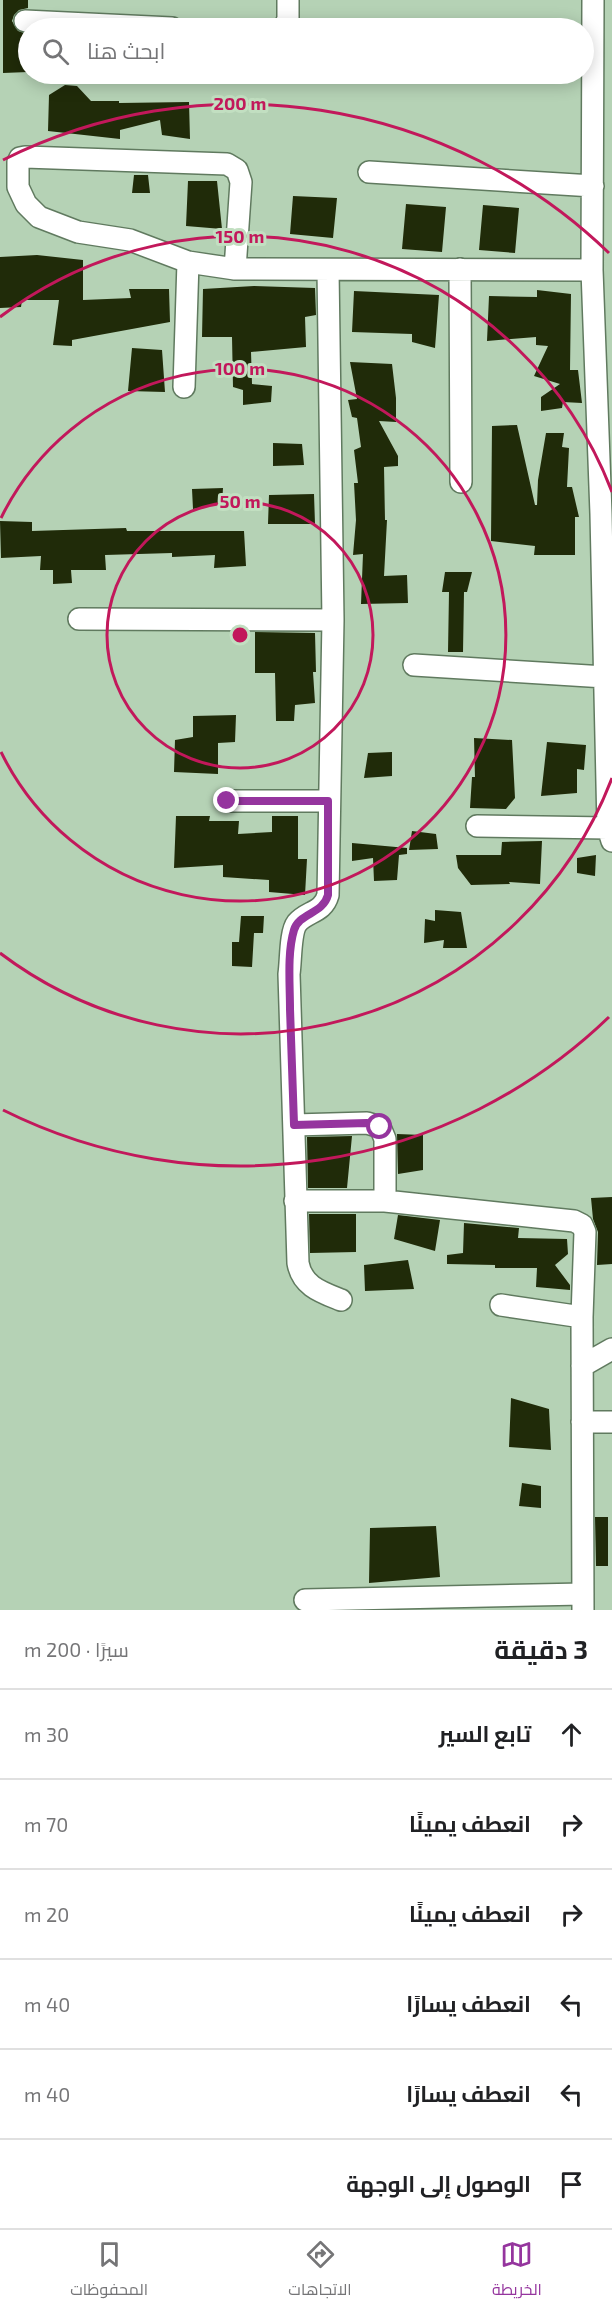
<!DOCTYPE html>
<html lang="ar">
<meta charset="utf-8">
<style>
:root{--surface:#fff;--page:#f2f2f2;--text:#202124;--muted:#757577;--line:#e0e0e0;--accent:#95359e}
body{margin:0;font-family:"Exo 2",Cairo,sans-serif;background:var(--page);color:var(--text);direction:rtl}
.stop{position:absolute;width:18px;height:18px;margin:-14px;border:4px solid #95359e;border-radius:50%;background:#fff}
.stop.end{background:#95359e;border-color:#fff;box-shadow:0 2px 6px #0008}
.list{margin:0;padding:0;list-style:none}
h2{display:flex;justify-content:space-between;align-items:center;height:78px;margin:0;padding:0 24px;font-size:26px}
h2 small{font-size:20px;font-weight:400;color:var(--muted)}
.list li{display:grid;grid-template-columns:39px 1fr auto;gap:18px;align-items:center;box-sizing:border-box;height:90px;padding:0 24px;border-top:2px solid var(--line)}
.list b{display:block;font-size:22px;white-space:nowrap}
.list em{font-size:20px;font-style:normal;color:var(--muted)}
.icon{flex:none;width:33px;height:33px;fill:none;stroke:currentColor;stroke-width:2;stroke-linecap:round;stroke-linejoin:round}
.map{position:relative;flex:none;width:612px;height:1610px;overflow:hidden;direction:ltr}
.search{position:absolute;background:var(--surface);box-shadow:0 3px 15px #0003;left:18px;right:18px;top:18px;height:66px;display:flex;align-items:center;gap:15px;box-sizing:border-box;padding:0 21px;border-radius:33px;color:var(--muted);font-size:22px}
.sheet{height:618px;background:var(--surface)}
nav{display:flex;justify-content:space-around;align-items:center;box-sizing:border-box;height:84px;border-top:2px solid var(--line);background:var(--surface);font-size:16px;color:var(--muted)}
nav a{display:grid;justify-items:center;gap:3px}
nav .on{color:var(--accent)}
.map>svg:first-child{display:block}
</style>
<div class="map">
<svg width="612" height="1610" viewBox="0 0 612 1610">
<rect width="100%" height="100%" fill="#b5d2b5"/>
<path fill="#202b09" d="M 3,0 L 28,0 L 28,8 L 19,10 L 14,15 L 12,21 L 18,31 L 28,34 L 28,72 L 3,73 Z
M 65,85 L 77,86 L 91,101 L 119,101 L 119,103 L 189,102 L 190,139 L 162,135 L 160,120 L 120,130 L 120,139 L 48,131 L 49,95 Z
M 134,175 L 148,175 L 150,193 L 132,193 Z
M 188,181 L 217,181 L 222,229 L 186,226 Z
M 293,196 L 337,198 L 333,238 L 290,234 Z
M 406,204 L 446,207 L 442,252 L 402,249 Z
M 483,205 L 519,208 L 515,253 L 479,250 Z
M 37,255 L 83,260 L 83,300 L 131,298 L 129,289 L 169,289 L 170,322 L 72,340 L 72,346 L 53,345 L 59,300 L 22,300 L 21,307 L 0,308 L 0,257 Z
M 254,286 L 315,288 L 316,315 L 305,317 L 306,347 L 251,352 L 252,384 L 272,386 L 271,402 L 243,405 L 243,390 L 233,387 L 232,337 L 202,337 L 203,289 Z
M 537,290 L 571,294 L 570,370 L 578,370 L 582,403 L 563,402 L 562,408 L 541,411 L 541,397 L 560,384 L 534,376 L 548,346 L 536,345 L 536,337 L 487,341 L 489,296 L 537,297 Z
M 354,291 L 439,295 L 435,348 L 412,342 L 412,334 L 352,332 Z
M 132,348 L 162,350 L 165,392 L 128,391 Z
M 350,362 L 392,364 L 396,398 L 396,422 L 379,421 L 398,456 L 398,466 L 384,467 L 385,520 L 387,520 L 384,576 L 407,575 L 408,603 L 361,604 L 363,554 L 353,555 L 356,520 L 354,483 L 358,483 L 354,450 L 361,447 L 357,418 L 352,417 L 348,400 L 357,399 Z
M 517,425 L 535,505 L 537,505 L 538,480 L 546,433 L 564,433 L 562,447 L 569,448 L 567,487 L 572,487 L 579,517 L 575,517 L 575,555 L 534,555 L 535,546 L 491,541 L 492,426 Z
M 273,443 L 302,444 L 304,465 L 273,466 Z
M 223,488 L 222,504 L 193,509 L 192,489 Z
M 314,494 L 315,524 L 268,524 L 269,495 Z
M 0,521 L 32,522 L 32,531 L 126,528 L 127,531 L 244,531 L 246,566 L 214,568 L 215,555 L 172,557 L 172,553 L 105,555 L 106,570 L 71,570 L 72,583 L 53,584 L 53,570 L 40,570 L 41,556 L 1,558 Z
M 445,572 L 472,572 L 467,592 L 464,592 L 463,652 L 448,652 L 449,592 L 442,592 Z
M 255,632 L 315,633 L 316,672 L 313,672 L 315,703 L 295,705 L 294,721 L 276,721 L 275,673 L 255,673 Z
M 236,715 L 235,742 L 218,743 L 218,774 L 174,772 L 175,740 L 193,737 L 193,716 Z
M 474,738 L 512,740 L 515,798 L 506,809 L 470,808 L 472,777 L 475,777 Z
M 547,742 L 586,745 L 584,770 L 577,769 L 577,793 L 541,796 Z
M 392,752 L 392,776 L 364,778 L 368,753 Z
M 176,816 L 210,816 L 209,821 L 239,821 L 238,834 L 272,832 L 272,816 L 298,816 L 298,859 L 307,859 L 305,895 L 269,892 L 269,880 L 223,877 L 223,865 L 174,868 Z
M 412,831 L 436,834 L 438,849 L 409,850 Z
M 542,841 L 540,884 L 509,882 L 510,884 L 471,885 L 458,868 L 456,855 L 501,855 L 502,842 Z
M 352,843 L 407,848 L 407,854 L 399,855 L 397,880 L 374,881 L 373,858 L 352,861 Z
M 596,855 L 595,876 L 577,873 L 577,858 Z
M 435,910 L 461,912 L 467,948 L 443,948 L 444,940 L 424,943 L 425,919 L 435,921 Z
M 241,916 L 264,916 L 263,933 L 254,933 L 252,967 L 232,966 L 232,942 L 239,942 Z
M 397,1134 L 423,1135 L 423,1170 L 398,1174 Z
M 352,1136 L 347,1188 L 308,1188 L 307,1137 Z
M 612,1197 L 612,1264 L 597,1265 L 598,1232 L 593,1219 L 591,1198 Z
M 309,1214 L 356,1214 L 356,1252 L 310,1253 Z
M 398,1215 L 440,1220 L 435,1251 L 394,1239 Z
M 464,1223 L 519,1228 L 518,1238 L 567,1239 L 568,1254 L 555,1265 L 570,1285 L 570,1290 L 536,1287 L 537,1268 L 495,1268 L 495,1265 L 447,1264 L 447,1255 L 463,1253 Z
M 408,1260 L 414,1289 L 365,1291 L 364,1265 Z
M 511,1398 L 549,1409 L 551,1450 L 509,1447 Z
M 522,1483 L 541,1486 L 541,1508 L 519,1506 Z
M 595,1517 L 608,1517 L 608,1566 L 596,1566 Z
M 436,1526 L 440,1577 L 369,1583 L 370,1528 Z"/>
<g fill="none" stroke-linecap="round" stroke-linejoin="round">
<g stroke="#607a5f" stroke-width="24">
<path id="street" d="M 593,0 L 592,270 L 601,514 L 608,828 L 612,841
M 25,21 L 172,28
M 284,28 L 288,19 L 288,0
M 369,172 L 593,186
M 235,269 L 241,182 L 237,170 L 227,164 L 25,157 L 20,158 L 18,162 L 18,187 L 26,204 L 39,217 L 78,232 L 130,240 L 188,262 L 235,269 L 592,270
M 460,269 L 461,482
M 328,270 L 333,620 L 328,895 C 323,913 307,911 297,923 C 290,932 291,961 289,974 L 298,1263 C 302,1286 321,1292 341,1300
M 184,387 L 188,262
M 79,619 L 333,620
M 414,665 L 605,677
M 227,801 L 328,801
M 477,826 L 608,828
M 294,1125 L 367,1123 L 380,1127 L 385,1139 L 385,1201 L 574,1221 L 582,1225 L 585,1232 L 582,1317 L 583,1610
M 295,1201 L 385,1201
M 501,1305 L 582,1317
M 582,1366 L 612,1349
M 582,1422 L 612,1422
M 305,1600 L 583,1594"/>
</g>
<use href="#street" stroke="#fff" stroke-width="21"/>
</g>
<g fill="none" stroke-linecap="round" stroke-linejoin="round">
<path stroke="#95359e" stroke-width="8" d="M 227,801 L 328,801 L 328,895 C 323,914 299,913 294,930 C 287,953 290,985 290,1009 C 291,1047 293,1086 294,1125 L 367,1123 L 380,1127"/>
</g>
<g fill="none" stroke="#c2185b" stroke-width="3">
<circle cx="240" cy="635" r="133"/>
<path d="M1 518A266 266 0 1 1 1 752"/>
<path d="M612 778A398 398 0 0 1 0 953M0 317A398 398 0 0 1 612 492"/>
<path d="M609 1017A531 531 0 0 1 3 1110M3 160A531 531 0 0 1 609 253"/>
</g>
<circle cx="240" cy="635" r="9" fill="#c2185b" stroke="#c2dfc1" stroke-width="3"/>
<g font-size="18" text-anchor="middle" font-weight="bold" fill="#c2185b" stroke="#c2dfc1" stroke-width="6" stroke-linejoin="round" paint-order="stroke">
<text x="240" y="110">200 m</text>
<text x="240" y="243">150 m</text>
<text x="240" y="375">100 m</text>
<text x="240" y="508">50 m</text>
</g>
</svg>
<div class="stop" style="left:380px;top:1127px"></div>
<div class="stop end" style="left:227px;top:801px"></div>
<div class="search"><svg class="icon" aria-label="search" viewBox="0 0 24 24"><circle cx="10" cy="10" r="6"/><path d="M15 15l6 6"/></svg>ابحث هنا</div>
</div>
<section class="sheet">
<h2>3 دقيقة<small>سيرًا · 200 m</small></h2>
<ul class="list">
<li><svg class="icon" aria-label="ahead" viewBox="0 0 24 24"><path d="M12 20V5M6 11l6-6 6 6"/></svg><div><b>تابع السير</b></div><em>30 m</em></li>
<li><svg class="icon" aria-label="right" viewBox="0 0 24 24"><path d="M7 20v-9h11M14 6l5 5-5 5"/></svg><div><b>انعطف يمينًا</b></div><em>70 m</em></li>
<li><svg class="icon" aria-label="right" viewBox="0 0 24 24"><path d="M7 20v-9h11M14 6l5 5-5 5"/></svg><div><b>انعطف يمينًا</b></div><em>20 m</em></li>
<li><svg class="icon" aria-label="left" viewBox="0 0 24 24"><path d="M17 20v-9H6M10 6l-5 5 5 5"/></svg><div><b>انعطف يسارًا</b></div><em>40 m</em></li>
<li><svg class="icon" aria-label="left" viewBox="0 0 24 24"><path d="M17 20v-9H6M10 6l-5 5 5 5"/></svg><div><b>انعطف يسارًا</b></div><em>40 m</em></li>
<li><svg class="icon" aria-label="arrive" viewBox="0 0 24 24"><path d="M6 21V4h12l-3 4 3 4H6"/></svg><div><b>الوصول إلى الوجهة</b></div></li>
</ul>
</section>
<nav>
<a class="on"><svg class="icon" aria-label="map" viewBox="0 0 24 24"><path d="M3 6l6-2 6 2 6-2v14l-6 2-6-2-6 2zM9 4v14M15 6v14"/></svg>الخريطة</a>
<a><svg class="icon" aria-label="directions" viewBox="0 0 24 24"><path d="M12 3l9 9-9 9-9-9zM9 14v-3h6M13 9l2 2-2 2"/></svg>الاتجاهات</a>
<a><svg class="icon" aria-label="saved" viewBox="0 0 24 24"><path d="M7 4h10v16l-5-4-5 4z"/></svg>المحفوظات</a>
</nav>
